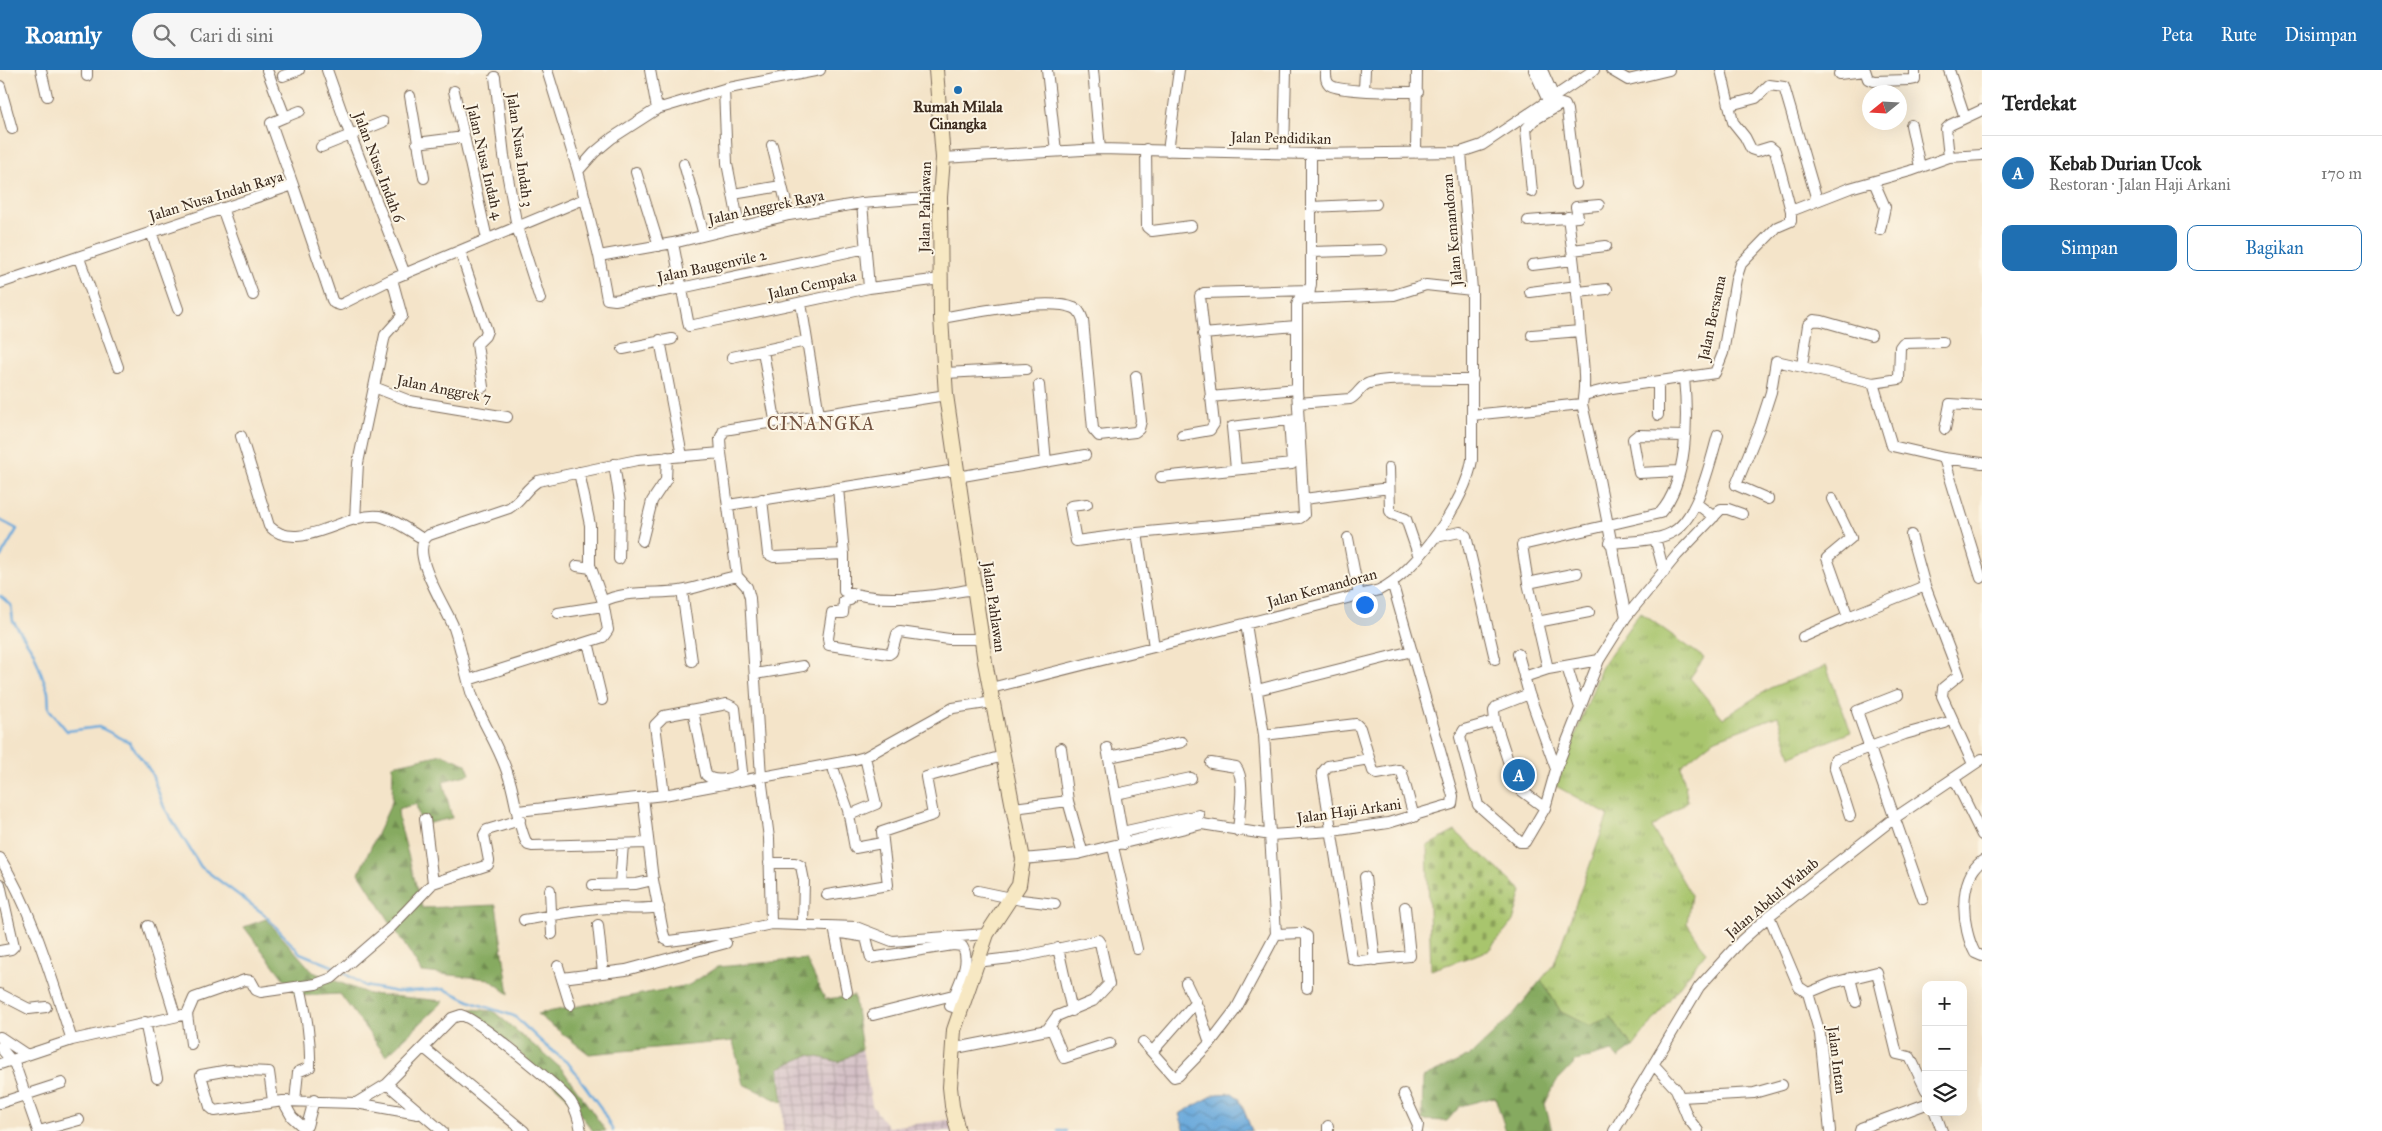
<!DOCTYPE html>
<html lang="id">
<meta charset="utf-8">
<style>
:root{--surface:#fff;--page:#f6f6f6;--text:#222;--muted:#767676;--line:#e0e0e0;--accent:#1f6fb2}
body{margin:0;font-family:"IM FELL Great Primer",serif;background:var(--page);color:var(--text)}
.controls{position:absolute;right:15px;bottom:15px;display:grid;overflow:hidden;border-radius:10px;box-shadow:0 5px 20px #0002}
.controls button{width:45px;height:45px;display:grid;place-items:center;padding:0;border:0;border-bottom:1px solid var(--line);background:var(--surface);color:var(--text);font:25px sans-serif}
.compass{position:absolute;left:1862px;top:15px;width:45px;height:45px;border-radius:50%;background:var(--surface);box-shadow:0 5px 20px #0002;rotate:252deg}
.you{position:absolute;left:1364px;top:534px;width:18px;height:18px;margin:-12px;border:4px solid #fff;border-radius:50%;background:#1a73e8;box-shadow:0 0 0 8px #1a73e833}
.badge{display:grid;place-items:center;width:32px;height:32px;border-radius:50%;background:var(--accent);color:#fff;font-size:16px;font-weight:700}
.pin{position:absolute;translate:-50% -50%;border:2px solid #fff;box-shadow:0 1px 5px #0006}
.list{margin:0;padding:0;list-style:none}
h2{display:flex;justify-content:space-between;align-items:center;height:65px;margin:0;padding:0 20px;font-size:21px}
h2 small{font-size:16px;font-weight:400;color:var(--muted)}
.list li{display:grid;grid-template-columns:32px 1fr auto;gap:15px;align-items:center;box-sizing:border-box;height:75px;padding:0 20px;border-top:1px solid var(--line)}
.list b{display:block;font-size:19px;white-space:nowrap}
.list p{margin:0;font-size:16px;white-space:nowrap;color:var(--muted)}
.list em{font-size:16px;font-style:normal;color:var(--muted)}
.actions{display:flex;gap:10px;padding:15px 20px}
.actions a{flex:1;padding:11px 0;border:1px solid var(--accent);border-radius:10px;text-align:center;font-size:18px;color:var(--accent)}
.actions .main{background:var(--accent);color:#fff}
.icon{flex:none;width:28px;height:28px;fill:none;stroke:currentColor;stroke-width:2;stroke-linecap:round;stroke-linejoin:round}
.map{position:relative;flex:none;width:1982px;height:1061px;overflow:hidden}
header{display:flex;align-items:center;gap:30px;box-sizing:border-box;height:70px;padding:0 25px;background:var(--accent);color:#fff}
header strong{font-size:24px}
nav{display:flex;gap:28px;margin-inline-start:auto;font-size:18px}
.search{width:350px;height:45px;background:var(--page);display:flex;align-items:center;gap:12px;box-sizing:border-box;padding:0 18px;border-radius:28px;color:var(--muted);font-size:19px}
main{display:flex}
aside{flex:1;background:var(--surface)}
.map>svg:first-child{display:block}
</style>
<header>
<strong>Roamly</strong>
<div class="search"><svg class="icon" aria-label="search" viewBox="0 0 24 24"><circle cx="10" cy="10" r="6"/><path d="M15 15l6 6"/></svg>Cari di sini</div>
<nav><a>Peta</a><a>Rute</a><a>Disimpan</a></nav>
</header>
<main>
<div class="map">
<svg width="1982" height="1061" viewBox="0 0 1982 1061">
<defs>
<pattern id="industrial-grid" width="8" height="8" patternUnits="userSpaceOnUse" patternTransform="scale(1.25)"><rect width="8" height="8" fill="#d2bdc5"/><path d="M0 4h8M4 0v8" fill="none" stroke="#ac9a9f"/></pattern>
<pattern id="grass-tufts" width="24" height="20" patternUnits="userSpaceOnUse" patternTransform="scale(1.25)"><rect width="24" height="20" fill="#a8c56d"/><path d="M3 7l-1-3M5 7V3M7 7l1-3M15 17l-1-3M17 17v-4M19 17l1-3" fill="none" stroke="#8aa059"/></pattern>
<pattern id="forest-firs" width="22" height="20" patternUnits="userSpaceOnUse" patternTransform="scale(1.25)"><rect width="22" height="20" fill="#86aa60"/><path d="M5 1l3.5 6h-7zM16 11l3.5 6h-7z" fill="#6f8b4f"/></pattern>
<pattern id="cemetery-stones" width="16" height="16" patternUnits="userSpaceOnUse" patternTransform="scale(1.25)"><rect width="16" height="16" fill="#a8c56d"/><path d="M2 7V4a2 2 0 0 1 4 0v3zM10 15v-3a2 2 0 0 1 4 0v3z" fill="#8aa059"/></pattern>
<pattern id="water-waves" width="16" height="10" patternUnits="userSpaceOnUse" patternTransform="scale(1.25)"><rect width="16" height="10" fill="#68a8db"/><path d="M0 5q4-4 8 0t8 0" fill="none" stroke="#5789b1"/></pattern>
</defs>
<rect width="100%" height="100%" fill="#fcf5e5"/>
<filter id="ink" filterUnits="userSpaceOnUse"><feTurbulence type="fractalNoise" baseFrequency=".02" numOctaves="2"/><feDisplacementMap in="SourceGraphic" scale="10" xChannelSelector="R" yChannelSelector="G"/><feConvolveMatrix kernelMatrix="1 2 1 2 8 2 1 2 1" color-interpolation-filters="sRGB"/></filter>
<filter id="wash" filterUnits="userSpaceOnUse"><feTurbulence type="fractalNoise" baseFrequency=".0096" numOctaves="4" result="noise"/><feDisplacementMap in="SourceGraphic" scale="20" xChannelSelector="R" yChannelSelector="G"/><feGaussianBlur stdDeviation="1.12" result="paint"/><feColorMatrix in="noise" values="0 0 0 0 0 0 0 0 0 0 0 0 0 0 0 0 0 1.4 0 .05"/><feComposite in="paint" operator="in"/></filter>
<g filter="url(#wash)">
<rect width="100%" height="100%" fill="#f4e4c9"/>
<path fill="url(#industrial-grid)" d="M 862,979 L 872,1035 L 888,1057 L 956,1049 L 959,1061 L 783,1061 L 783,1033 L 779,998 L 809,985 L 839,992 Z"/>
<path fill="url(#grass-tufts)" stroke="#727846" d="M 1640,542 L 1704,588 L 1690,608 L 1723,648 L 1770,618 L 1826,596 L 1851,662 L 1791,686 L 1778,646 L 1713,670 L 1681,696 L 1688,731 L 1652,758 L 1691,825 L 1687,853 L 1706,882 L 1633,977 L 1611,947 L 1589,956 L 1561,942 L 1541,910 L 1554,894 L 1608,745 L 1556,716 L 1602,596 Z"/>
<path fill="url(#forest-firs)" stroke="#606a3f" d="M 442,684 L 466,694 L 470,704 L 443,711 L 452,748 L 421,755 L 416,734 L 398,739 L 399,750 L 422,838 L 496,835 L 509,924 L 489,909 L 422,902 L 359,803 L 392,732 L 393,695 Z
M 266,849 L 313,902 L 369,924 L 444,931 L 386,986 L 340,924 L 297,926 L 244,857 Z
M 806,889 L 825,929 L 854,926 L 862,979 L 839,992 L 809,985 L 779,998 L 783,1033 L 743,1014 L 733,971 L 589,984 L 537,944 L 689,915 L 717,897 Z
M 1541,910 L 1561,942 L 1589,956 L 1611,947 L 1633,977 L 1618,988 L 1612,981 L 1576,991 L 1556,1012 L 1545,1034 L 1552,1061 L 1506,1061 L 1495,1027 L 1460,1036 L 1447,1051 L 1422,1050 L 1423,1008 L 1471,985 L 1512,946 Z
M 471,939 L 493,941 L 562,999 L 606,1061 L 593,1061 L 566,1026 Z"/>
<path fill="url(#cemetery-stones)" stroke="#727846" d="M 1455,761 L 1522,821 L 1513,851 L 1488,881 L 1431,900 L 1427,776 Z"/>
<path fill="url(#water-waves)" stroke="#52697c" d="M 1232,1023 L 1239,1028 L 1252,1061 L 1185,1061 L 1179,1044 L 1216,1024 Z"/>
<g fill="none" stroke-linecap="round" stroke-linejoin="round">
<path stroke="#68a8db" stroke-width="2.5" d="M 0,450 L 17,459 L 0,488
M 0,526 L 11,535 L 13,551 L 34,583 L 48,622 L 49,639 L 67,661 L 99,657 L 129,672 L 151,702 L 164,737 L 201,797 L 264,844 L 300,883 L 337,898
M 344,903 L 365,916 L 397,922 L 444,919 L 474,933 L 514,946 L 545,975 L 569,994 L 601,1038 L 613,1061
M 1058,1061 L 1066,1061"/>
</g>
</g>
<g filter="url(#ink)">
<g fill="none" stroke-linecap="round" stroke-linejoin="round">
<g stroke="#7c6b5a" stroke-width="12">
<path id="street" d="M 41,0 L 47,26
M 87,0 L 87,6
M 267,0 L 285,47 L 271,53 L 294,118
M 327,0 L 345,51 L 405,204
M 547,0 L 578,101 L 599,186 L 607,229 L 615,230 L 681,218 L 866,178
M 650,0 L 657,39
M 1047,0 L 1056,81
M 1093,0 L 1100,79
M 1326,0 C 1326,6 1325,11 1330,15 C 1339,22 1403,22 1418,22
M 1534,0 L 1548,31
M 1542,0 L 1554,27
M 1611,0 L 1628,10 L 1669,0
M 1721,0 L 1733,52 L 1745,67 L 1751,79 L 1757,81 L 1770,77 L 1775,81 L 1791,141
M 1865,0 L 1868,9 L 1874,11 L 1910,10 L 1915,9 L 1915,0
M 1949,0 L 1965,48
M 1839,4 L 1865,1
M 283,6 L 299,0
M 495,7 L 504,86 L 517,157 L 540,229
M 0,16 L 12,59
M 724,19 L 727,93 L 739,156
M 1364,20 L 1365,0
M 454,21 L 487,169
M 410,26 L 424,108
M 1555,32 L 1565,35 L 1567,40 L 1576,114
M 1730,35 L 1756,28 L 1769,15 L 1784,17 L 1817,130
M 285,47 L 300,41
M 1911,55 L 1920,97
M 417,73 L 464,67
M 772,75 L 789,145
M 321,77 L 383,52
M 1146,79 L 1147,157 L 1152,161 L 1191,156
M 1168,81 L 1179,0
M 1284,83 L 1286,0
M 1416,83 L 1417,0
M 1949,87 L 1946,59 L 1950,55 L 1982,40
M 943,88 L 1100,79 L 1311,84 L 1461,82 L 1482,75 L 1594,0
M 684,94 L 704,165
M 578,101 L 594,83 L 612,68 L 657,39 L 724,19 L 820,0
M 636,102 L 659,176
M 1874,112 L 1885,137 L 1880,160
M 1532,122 L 1526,59 L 1534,50 L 1560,35
M 733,124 L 781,116
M 862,133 L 869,218
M 1311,137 L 1376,134
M 222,138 L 253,225
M 1568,147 C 1573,186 1578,223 1580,262 C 1582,285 1587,311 1582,334 L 1598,404 L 1626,547
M 1528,151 L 1578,147 L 1576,137 L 1599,135
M 151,162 L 178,239
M 673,173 L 689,256 L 869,218 L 941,209
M 1572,180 L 1606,176
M 460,181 L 487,261 L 485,266 L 477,274 L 483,317
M 1311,182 L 1382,180
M 599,186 L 673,173 L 789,145 L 862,133 L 940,127
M 79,188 L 118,297
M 1532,195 L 1573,190
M 392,209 L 402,246 L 385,265 L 374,317 L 410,331 L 507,347
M 0,213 L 290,116 L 294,118 L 332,230 L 334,233 L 340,235 L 392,209 L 584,129
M 1530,222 L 1577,216
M 1578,222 L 1607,219
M 1309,225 L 1311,214 L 1311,84
M 801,233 L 819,345
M 941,248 C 972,243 1048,227 1074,238 C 1080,240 1081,245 1083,250 L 1093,359 L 1099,366 L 1135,362 L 1139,359 L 1141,351 L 1136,306
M 1203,264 L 1296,256
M 1532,265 L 1580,261
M 660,270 L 682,386
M 623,279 L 672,269
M 763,281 L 775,350
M 732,287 L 806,271
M 1802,296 L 1808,255 L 1814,250 L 1822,251 L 1871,265
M 945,303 L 1026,299
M 1658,312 L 1658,345
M 1873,313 L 1899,309 L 1900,277 L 1903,273 L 1943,272
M 1039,315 L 1046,392
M 1584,325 L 1612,318 L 1715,303 L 1723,283 L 1736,209 L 1741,194 L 1777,157 L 1791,151 L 1791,141 L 1850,118 L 1910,101 L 1949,87 L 1982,85
M 1210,327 L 1297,319
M 1298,333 L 1350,329 C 1358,325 1360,317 1367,314 C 1386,306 1449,311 1473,310
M 1472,345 L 1582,334
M 1945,359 L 1950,334 L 1982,336
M 1182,365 L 1210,360 L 1214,354 L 1200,226 L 1204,223 L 1310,220
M 241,366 L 269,456 C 298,485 345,442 379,446 C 394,449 410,461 423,469
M 1944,388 L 1982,393
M 614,394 L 620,432 L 619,489
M 1389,398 L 1390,441 L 1392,444 L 1406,449 L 1419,487
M 1236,399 L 1232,357 L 1295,349
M 1679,401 L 1639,403 L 1633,369 L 1638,365 L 1685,366
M 579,402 L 590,455 L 590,495 L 603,532
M 957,407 L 1085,385
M 1161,407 L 1292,394 L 1289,350
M 838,418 L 844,484
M 762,429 L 768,484 L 774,487 L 844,484 L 844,521 C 886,535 933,525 975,519
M 1304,429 L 1389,418
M 1768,429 L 1736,415 L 1760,356 L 1771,322 L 1776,291 L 1873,313 L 1892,376 L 1944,388 L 1981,508
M 1832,429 L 1851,468 L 1827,488 L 1848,547 L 1925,516
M 1087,434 L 1071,436 L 1070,438 L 1076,471 L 1137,463
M 1697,434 L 1714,447
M 728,435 L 956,400
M 355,450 L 358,393 L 374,317
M 1911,465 L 1925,516 L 1959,605 L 1943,618 L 1942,626 L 1973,694
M 1436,467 L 1460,462 L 1466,466 L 1495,589
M 1348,468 L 1359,526
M 1655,468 L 1664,502
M 642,471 L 652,431 L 666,410 L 667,387
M 1610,473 C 1629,471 1653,472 1671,463 C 1698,450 1710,392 1718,365
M 577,496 L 591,498
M 737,506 L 747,517 L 750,528 L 761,707 L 769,768 L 771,854
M 1528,513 L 1577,503
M 682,521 L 692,591
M 852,524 L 850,530 L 844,531 L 843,543 L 832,543 L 828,568 L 829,575 L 889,584 L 892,582 L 897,564 L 900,562 L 949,569 L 982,569
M 558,543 L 603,536
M 1537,552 L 1589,542
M 1803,567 L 1848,547
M 588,572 L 602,630
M 1154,577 L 1137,463 L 1300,448 L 1304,445 L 1297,319 L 1297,235 L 1299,229 L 1394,225 L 1426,215 L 1472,220
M 1518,584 L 1529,624 L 1556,699
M 1567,597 L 1580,638
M 1548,599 L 1528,513 L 1522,475 L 1660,443 C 1688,412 1688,347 1684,308
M 755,604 L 803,596
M 1524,607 L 1548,599 L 1599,590
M 468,610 L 603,567 L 608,560 L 603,532 C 621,520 658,524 680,521 C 699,518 717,510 737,506 L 721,383 L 720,369 L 724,360 L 946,325
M 991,618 L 1379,520 C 1417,502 1466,430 1472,390 L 1472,220 L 1461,82
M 1257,620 L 1412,581
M 1529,624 L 1496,637 L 1494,641 L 1495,651 L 1514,709 L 1522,721 L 1545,738
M 1898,625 L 1857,641 L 1923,829
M 1495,651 L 1464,660 L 1460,667 L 1478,735 L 1520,772 L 1525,772 L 1545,738 L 1556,699 L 1599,590 L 1626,547 L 1677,485 L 1721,439 L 1728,439 L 1742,444
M 1264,665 L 1356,654 L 1360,658 L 1373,701 L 1377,704 L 1399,700 L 1402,703 L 1414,747
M 1061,678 L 1068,731 L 1081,777
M 1107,678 L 1124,774
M 1109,687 L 1182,672
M 1369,689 L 1328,696 L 1322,703 L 1352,889 L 1359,891 L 1410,886 L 1405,837
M 1211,693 L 1236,697 C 1246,709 1239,745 1238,761
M 832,695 L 848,740 L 855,778 L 882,773
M 1954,708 L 1982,765
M 1116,724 L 1191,708
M 664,725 L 655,655 L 664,646 L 727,634 L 735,638 L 742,702 C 734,709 714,713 706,705 L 693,641
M 643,727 L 653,810 L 663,862 L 665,869 L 669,871 L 730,863 L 771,854 L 856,857 L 892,871 L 987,864
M 1014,738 L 1068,731
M 518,741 L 664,725 L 854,690 L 865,687 L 953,638 L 993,632
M 849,745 L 876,734 L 865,687
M 1850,746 L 1834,696 L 1835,690 L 1905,664 L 1945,653
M 425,749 L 433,813
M 1122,762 L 1199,745
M 648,773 L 532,776 L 528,775 C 518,760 515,723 508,705 C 500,678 483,654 473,628 C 465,605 462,581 454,558 C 447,538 406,480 429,465 L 509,438 C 521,431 526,418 538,411 L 637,390 L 721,383
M 1113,777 L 1137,879
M 0,788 C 34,844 51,908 72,970
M 1023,789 L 1078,784 L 1202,754 L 1271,765 L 1332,761 L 1388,753 L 1452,734 L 1453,726 L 1392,512
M 1982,791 C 1957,810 1962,859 1975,883 L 1982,886
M 769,793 L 795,793 L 801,796 L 804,811 L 803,854
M 1365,807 L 1375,890
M 0,814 L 14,876 L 11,879 L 0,881
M 620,814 L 623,774
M 593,815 L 636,814 L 653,810
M 550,820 L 552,864
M 978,821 L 1021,830 L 1055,834
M 827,825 L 888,815 L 882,762 L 933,745 L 926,707 L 1003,686
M 1769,846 L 1799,917 L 1808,923 L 1820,964 L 1830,1061
M 524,850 C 554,845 583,839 613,838 C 628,838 642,840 659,837
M 598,855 L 603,903
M 148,856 L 175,945
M 1276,864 L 1302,863 L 1307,866 L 1307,918
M 1058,878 L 1072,941
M 558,896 L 570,935
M 562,908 L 626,900 L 726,873
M 1850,908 L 1856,932
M 1186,913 L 1199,940 L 1210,973
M 847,922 L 835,862 L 866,867 L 871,888 L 953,875 L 962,876 C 973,893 956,918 950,936 L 959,939
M 1808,923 L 1832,913 L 1877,902 L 1897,984 L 1910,987 L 1926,1020
M 0,924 L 29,939 L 46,937
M 187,944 L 191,974
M 873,945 L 953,925
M 145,952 L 157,1008
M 1051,957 L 1064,988 L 1110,973
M 0,967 L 27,985
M 1143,972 L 1174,1007 L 1178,1006 L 1210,973 L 1236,939 L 1276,864 L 1264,665 L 1246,554
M 0,977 L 15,995 L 38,1061
M 424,978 L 524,1061
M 951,979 L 1047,960 L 1057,946 L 1093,931 L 1109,914 L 1100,873 L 1098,870 L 1020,887 L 976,892
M 1152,982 L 1196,932
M 0,994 L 72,970 L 187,944 L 194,928 L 245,910 L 251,911 L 256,920 L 261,922 L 316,914 L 332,908 L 391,857 L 433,813 L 488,795 L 489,791 L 484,765 L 487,760 L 520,750
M 1654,995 L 1676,1019 L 1688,1048 L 1698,1061
M 387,1014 L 442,1061
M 1404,1024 L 1418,1055 L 1417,1061
M 1681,1027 L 1754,1023 L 1782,1015
M 273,1031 L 269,1002 L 229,1000 L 201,1005 L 210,1037 L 215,1041 L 283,1031 L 356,1033 L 387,1014 L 452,948 L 461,945 C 477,949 560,1017 571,1032 C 577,1041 579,1050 581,1061
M 283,1031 L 292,1047 L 304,1058 L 307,1056 L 314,1030
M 295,1031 L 298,1002 L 310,997 C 311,969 306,943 300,916
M 0,1033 L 62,1013
M 356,1033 L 418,1044
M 1935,1042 L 1942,1061
M 1328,1056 L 1328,1061
M 39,1061 L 79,1050
M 1614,1061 L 1699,917 L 1741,871 L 1769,846 L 1893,749 L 1982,689
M 1860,1061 L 1861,1058 L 1926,1034"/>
</g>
<g stroke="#7c6b5a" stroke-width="16">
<path id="secondary" d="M 936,0 L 943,88 L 940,127 L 941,248 L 946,325 L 985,592 L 1023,789 L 1019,815 L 987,864 L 954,960 L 950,1017 L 952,1036 L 958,1061"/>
</g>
<use href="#street" stroke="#fff" stroke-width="10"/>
<use href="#secondary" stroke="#f7e8c3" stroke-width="14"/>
</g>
</g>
<circle fill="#1f6fb2" stroke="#fcf5e5" stroke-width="2" cx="958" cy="20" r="5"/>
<g text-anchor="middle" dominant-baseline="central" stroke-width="4" stroke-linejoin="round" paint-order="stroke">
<g font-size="15" font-weight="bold" fill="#3b2a1e" stroke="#fcf5e5">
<text x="958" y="37">Rumah Milala<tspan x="958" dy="17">Cinangka</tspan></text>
</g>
<g font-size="15" fill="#3b2a1e" stroke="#fcf5e5">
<text transform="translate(1281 68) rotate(1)">Jalan Pendidikan</text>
<text transform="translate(520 80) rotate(82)">Jalan Nusa Indah 3</text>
<text transform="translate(485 92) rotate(77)">Jalan Nusa Indah 4</text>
<text transform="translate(379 97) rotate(69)">Jalan Nusa Indah 6</text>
<text transform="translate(216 126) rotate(-17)">Jalan Nusa Indah Raya</text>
<text transform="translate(766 137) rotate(-12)">Jalan Anggrek Raya</text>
<text transform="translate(925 137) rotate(-89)">Jalan Pahlawan</text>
<text transform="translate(1452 160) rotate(-95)">Jalan Kemandoran</text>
<text transform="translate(712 196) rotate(-12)">Jalan Baugenvile 2</text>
<text transform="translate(812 215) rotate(-12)">Jalan Cempaka</text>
<text transform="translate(1712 248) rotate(-78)">Jalan Bersama</text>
<text transform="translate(444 319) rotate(11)">Jalan Anggrek 7</text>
<text transform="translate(1322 518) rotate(-15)">Jalan Kemandoran</text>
<text transform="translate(994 537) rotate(82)">Jalan Pahlawan</text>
<text transform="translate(1349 741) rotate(-8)">Jalan Haji Arkani</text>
<text transform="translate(1772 828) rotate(-40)">Jalan Abdul Wahab</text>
<text transform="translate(1837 990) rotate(83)">Jalan Intan</text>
</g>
<g font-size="18" letter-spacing="1" fill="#735341" stroke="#fcf5e5">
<text x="821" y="354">CINANGKA</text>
</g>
</g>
</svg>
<div class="controls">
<button>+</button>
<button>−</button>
<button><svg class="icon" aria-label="layers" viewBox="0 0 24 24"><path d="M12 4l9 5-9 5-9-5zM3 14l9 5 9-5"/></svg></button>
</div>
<svg class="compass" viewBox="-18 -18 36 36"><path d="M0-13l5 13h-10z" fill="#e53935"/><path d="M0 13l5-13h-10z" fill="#767676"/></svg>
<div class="you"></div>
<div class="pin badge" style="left:1519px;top:705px">A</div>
</div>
<aside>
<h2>Terdekat<small></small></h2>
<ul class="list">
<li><span class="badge">A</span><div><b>Kebab Durian Ucok</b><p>Restoran · Jalan Haji Arkani</p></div><em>170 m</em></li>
</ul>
<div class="actions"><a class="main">Simpan</a><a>Bagikan</a></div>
</aside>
</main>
